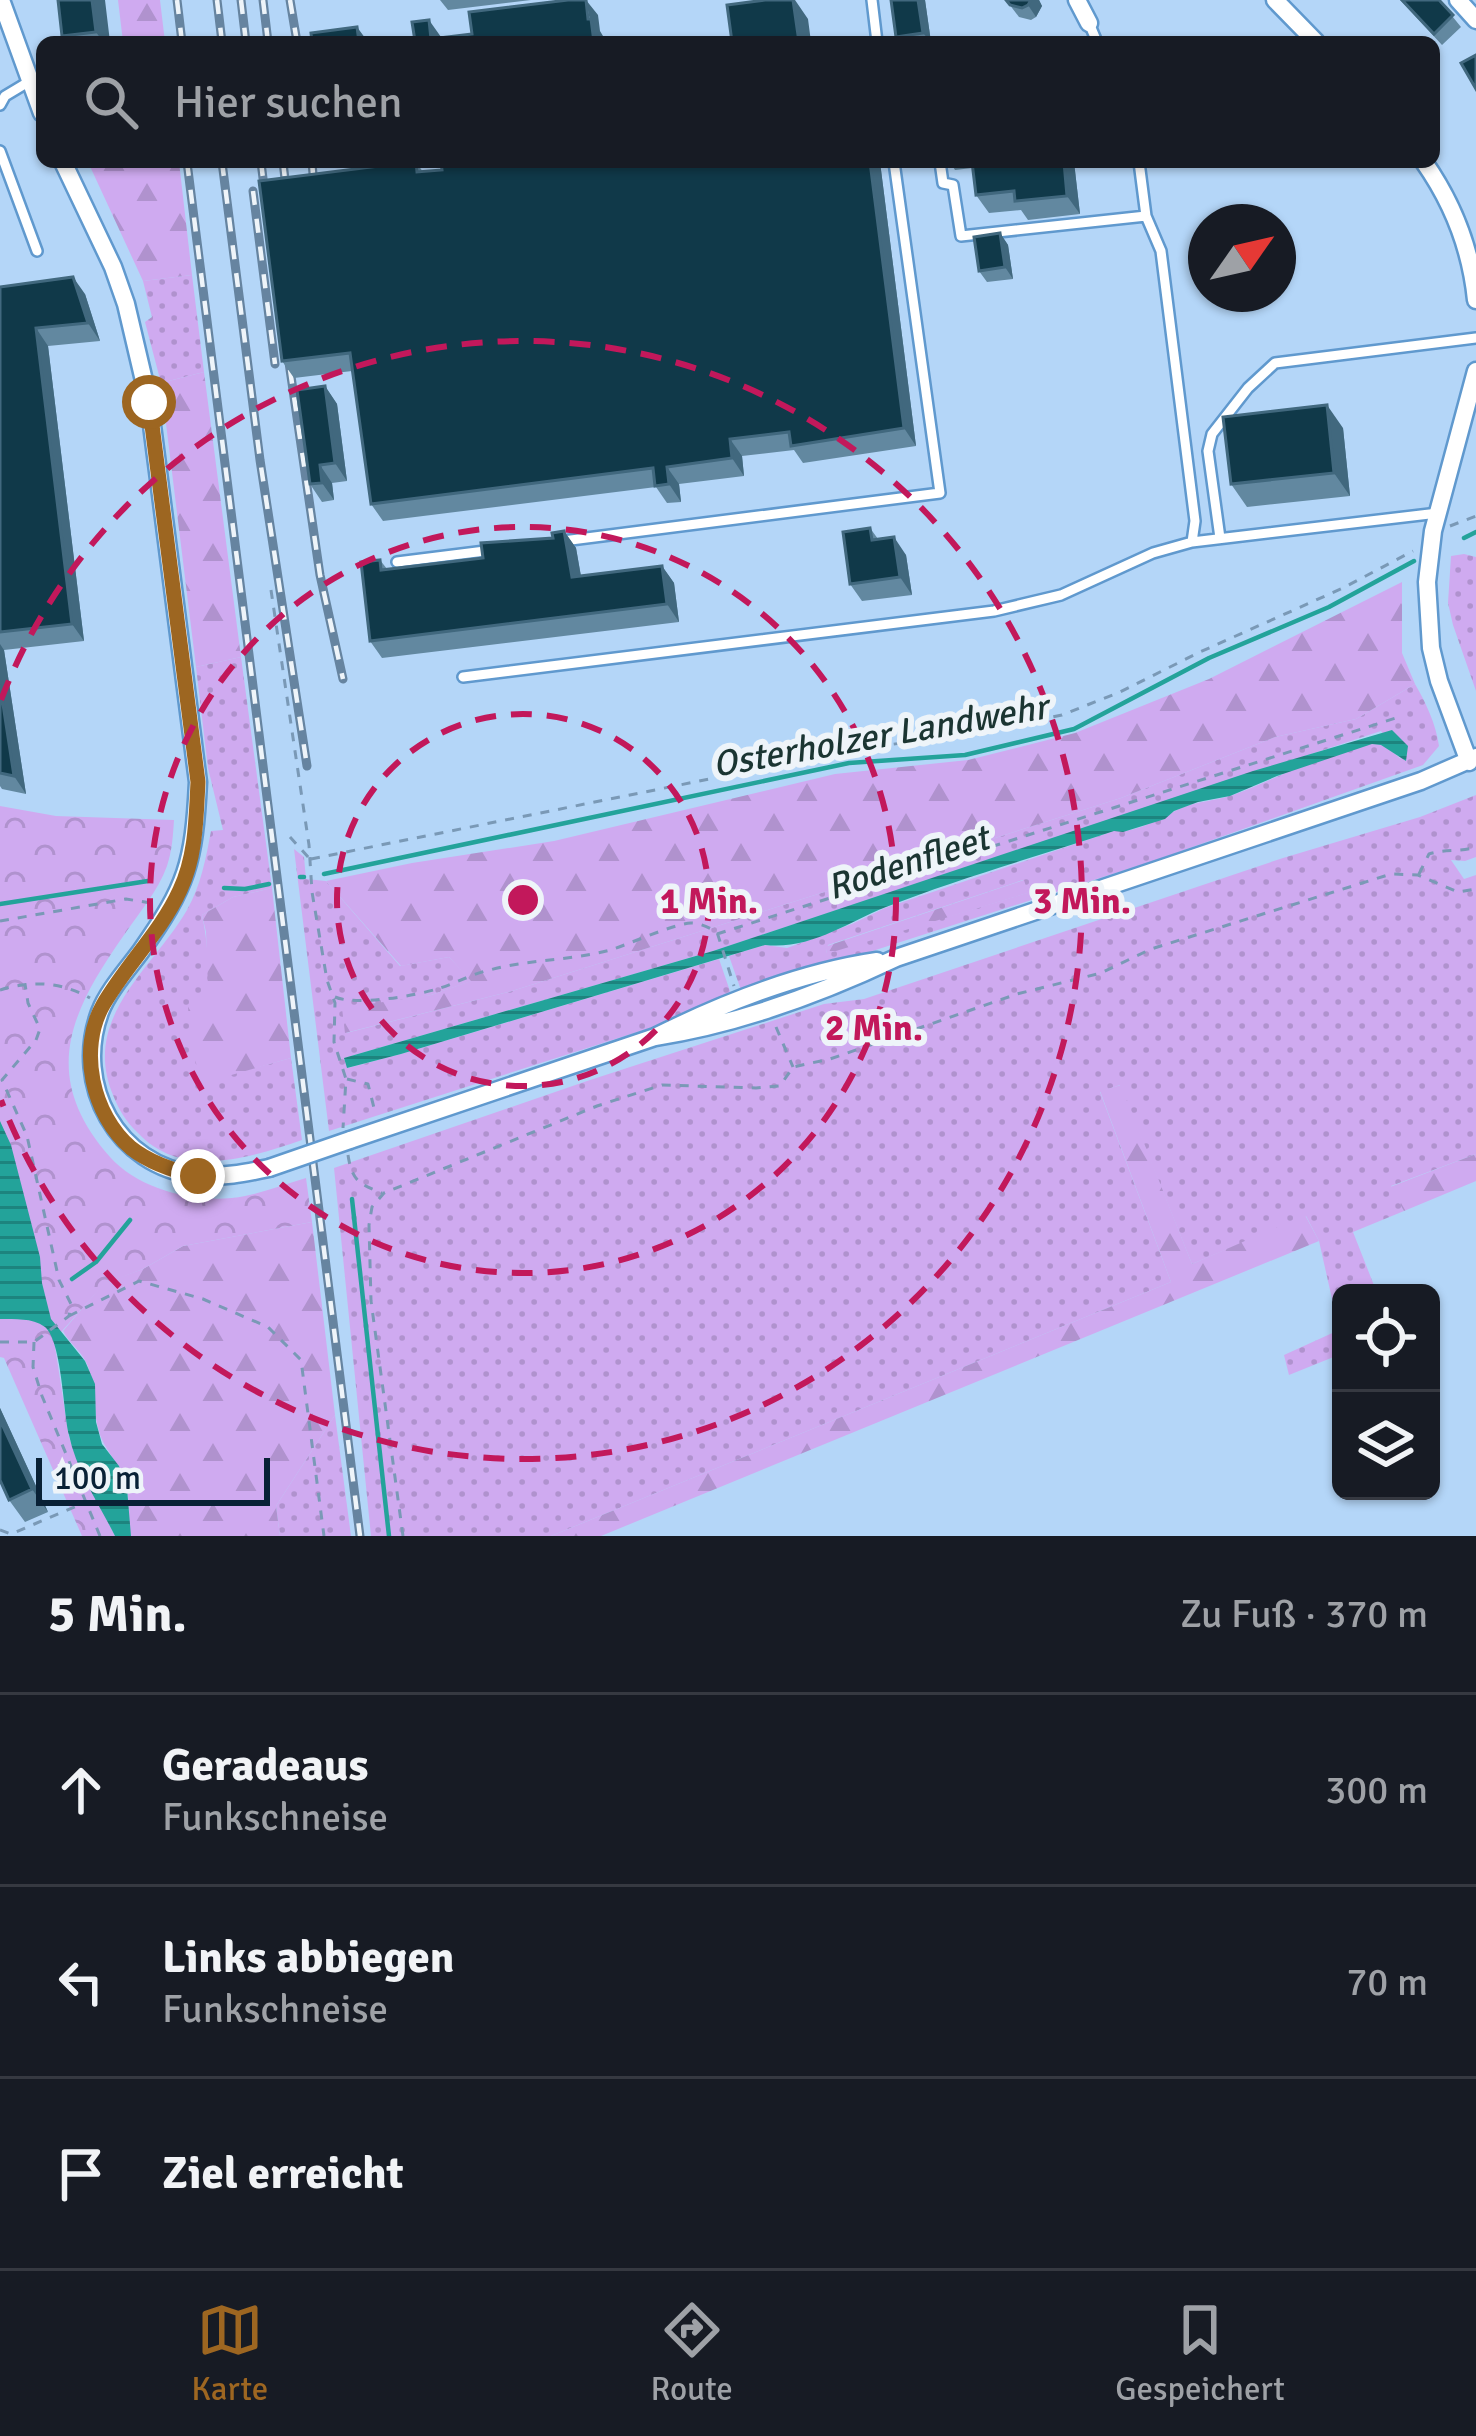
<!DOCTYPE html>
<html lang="de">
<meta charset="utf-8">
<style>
:root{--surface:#171b24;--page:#20242c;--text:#f1f3f6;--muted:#9ea1a6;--line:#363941;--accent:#9d6621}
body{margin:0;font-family:Signika,sans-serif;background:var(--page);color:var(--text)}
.controls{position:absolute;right:36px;bottom:36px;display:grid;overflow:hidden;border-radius:18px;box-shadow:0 3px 9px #0004}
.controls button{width:108px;height:108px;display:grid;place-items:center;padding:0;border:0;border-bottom:3px solid var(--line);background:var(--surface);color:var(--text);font:60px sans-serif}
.compass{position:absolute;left:1188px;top:204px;width:108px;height:108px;border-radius:50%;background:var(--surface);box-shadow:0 3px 9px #0004;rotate:56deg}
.scale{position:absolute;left:36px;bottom:30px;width:234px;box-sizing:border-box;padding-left:12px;border:6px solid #092136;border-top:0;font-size:33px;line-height:42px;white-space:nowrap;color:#092136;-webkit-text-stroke:9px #eef4f9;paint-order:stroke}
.stop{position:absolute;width:36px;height:36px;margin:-27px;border:9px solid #9d6621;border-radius:50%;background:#fff}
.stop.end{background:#9d6621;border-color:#fff;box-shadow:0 3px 12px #0008}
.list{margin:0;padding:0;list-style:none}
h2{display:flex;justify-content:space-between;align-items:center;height:156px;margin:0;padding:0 48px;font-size:51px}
h2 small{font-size:39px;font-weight:400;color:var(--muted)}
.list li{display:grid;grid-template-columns:78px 1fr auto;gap:36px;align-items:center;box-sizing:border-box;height:192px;padding:0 48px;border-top:3px solid var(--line)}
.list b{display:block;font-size:45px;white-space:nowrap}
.list p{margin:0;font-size:39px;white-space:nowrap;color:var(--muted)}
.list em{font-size:39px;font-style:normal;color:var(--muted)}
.icon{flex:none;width:66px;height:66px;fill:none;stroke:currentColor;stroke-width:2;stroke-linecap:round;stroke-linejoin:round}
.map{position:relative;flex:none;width:1476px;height:1536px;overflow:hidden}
.search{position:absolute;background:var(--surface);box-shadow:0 3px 9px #0004;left:36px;right:36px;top:36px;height:132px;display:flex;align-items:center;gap:30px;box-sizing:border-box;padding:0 42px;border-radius:18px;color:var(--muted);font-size:45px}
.sheet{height:732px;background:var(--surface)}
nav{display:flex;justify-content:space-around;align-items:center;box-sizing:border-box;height:168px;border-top:3px solid var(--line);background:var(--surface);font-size:33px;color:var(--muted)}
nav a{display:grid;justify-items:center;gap:6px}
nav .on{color:var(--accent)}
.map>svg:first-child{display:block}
</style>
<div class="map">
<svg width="1476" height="1536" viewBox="0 0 1476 1536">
<defs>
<pattern id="grass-dots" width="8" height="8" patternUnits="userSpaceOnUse" patternTransform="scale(3)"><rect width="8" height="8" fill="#cfaaf0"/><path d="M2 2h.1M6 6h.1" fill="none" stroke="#b092ce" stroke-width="1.8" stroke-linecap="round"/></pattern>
<pattern id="forest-firs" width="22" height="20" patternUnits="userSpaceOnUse" patternTransform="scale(3)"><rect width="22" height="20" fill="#cfaaf0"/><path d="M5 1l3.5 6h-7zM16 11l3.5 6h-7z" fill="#b092ce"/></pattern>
<pattern id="park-crowns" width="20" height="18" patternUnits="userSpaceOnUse" patternTransform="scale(3)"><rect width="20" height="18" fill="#cfaaf0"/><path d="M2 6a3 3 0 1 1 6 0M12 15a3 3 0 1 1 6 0" fill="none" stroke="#b092ce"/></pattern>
<pattern id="water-rules" width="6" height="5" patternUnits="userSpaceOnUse" patternTransform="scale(3)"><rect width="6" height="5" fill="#23a39a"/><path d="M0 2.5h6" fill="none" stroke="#1d847e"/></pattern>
</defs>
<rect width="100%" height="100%" fill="#b4d6f8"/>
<path fill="url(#grass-dots)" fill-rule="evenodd" d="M 192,275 L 204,372 L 161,383 L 145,322 L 152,317 L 143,281 Z
M 1464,554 L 1476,557 L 1476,691 L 1453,625 L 1448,603 L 1451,556 Z
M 241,657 L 272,888 L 233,897 L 202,915 C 214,969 206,1028 203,1082 L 291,1058 L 302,1140 C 249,1158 182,1180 138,1133 C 126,1122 119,1110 113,1095 C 81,1017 152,970 187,910 C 201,885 206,858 211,831 L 223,830 L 208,768 L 196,667 Z
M 1415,684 C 1426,703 1436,724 1439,746 L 1423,765 L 1156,860 L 742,993 L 729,956 L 765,945 L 787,948 L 852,924 L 885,908 L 1114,831 C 1141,833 1161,816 1184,807 C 1199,801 1214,801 1229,796 C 1261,787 1351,738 1379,744 C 1388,746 1396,755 1402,760 L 1381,731 L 713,951 L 344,1058 L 348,1068 L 401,1054 L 719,959 L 732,997 L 653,1027 L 329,1131 L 294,849 L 304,857 L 306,879 L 326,881 L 400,966 L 449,957 L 472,981 L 431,995 L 392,1003 L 346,1033 L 512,991 L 1121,798 L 1275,737 L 1356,719 ZM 1023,880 L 1027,893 L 826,953 L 828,945 Z
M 1476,795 L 1476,857 L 1465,861 L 1451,860 L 1464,879 L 1476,875 L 1476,1154 L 1391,1186 L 1404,1211 L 1353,1232 L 1377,1293 L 1341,1293 L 1341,1354 L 1289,1375 L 1284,1355 L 1339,1330 L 1319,1241 L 1306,1216 L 1192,1264 L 1120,1085 L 1100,1092 L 1171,1282 L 551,1536 L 371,1536 L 334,1168 L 587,1081 L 824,1004 L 864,999 L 1283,858 L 1420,817 Z
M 335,1415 L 351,1536 L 280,1536 L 276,1506 Z"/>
<path fill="url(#forest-firs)" d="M 118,0 L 160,0 L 165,42 L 123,42 Z
M 88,162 L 179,162 L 192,275 L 143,281 Z
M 204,372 L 241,657 L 196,667 L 161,383 Z
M 1402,582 L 1402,653 L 1415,684 L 1356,719 L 1275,737 L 1121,798 L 512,991 L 345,1033 L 342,1008 L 431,995 L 471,981 L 449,957 L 401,966 L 326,881 L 412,863 L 554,841 L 835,774 L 968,760 L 1075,733 L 1209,679 Z
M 1024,880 L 1028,893 L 826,954 L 827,946 Z
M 272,888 L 291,1058 L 203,1083 L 190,1046 L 188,1005 L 208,988 L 206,932 L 202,915 L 233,897 Z
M 1121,1085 L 1192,1264 L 1305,1215 L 1319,1241 L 601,1536 L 551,1536 L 1171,1282 L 1100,1091 Z
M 1476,1154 L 1476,1181 L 1404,1211 L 1390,1187 Z
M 312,1222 L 335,1415 L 276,1506 L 280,1536 L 131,1536 C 127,1520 130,1504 127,1488 C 122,1465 103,1450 98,1428 C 93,1407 96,1382 86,1362 C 80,1350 69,1343 63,1331 L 104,1283 L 143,1269 L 183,1246 Z"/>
<path fill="url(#park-crowns)" d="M 0,806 L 56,816 L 174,820 C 173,836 172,851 167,866 C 158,891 139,913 124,935 C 70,1012 39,1076 110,1157 C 140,1191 201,1205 245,1196 C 265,1192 286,1184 306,1178 L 312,1222 L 183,1246 L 143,1269 L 104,1284 L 54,1340 L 69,1437 L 77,1460 L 115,1536 L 82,1536 L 4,1358 L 0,1357 Z"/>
<path fill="url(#water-rules)" d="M 1392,730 L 1408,746 L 1406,761 L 1381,745 L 1372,744 L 1277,776 L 1230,796 L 1198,802 L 1174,811 L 1165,819 L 1123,832 L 1114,831 C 1039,856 960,878 886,907 C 846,923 810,950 765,945 L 401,1054 L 347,1068 L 344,1058 L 713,951 L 1253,771 Z
M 0,1121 L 11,1145 L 40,1257 L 42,1283 L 51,1319 L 85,1361 L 95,1384 L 96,1422 L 102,1444 L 119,1466 L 127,1488 L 131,1536 L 115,1536 C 99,1504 76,1470 69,1435 C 63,1410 62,1342 45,1327 C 31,1317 16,1320 0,1319 Z"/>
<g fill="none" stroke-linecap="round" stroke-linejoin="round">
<path stroke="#23a39a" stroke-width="4.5" d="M 1464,538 L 1476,532
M 324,874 L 849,763 L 965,755 L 1074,729 L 1209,658 L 1329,607 L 1414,561
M 300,877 L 304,877
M 224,888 L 245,889 L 269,884
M 0,904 L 148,881
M 352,1199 L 389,1536
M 72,1279 L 96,1262 L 130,1220"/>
<g stroke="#6099ce" stroke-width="14">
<path id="lane" d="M 872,0 L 877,42
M 1089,23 L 1097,42
M 0,105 L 5,96 L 30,81
M 0,151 L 37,251
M 940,162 L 943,183 L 953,185 L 961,236 L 1146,216
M 1139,162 L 1146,216 L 1161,251 L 1195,521 L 1192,542
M 1220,538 L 1208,451 L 1212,434 L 1248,388 L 1275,363 L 1476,338
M 563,541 L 940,493 L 894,162
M 397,562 L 493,550
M 463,677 L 994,611 L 1061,595 L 1153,553 L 1192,542 L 1438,513"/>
</g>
<g stroke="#6099ce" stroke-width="21">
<path id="street" d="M 1,0 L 42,113
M 1077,0 L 1089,23
M 1275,0 L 1316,42
M 1458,0 L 1476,20
M 63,162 L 113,267 L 126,304 L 149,402 L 198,782 C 194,863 187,886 141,951 C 127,970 108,991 100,1012 C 73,1085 117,1166 196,1175 C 221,1178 245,1173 269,1168
M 1424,162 C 1452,202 1471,250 1476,300
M 1469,762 L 1439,681 L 1431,648 L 1427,582 L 1433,531 L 1476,371
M 655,1037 C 739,1024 820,994 896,958 L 1421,781 L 1476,757
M 350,1140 L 655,1037 C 723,1003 802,972 877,961"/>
</g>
<path stroke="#7a99b6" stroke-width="3" stroke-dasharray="9 9" stroke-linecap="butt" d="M 1450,526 L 1476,516
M 271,590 L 309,845 L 312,892 L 327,980 L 335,1003 L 334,1042 L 346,1079 L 343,1128
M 290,837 L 309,858
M 311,859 L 859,749 L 966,734 L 1062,715 L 1120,692 L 1200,652 L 1343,588 L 1413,551
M 1419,874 L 1429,854 C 1445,849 1461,852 1476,847
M 0,921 L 126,899 L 151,903
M 717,934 L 1399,717
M 0,990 C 32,980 62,982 90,998
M 335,997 C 356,1006 414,996 437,989 C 455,984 471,974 490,970 C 529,959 570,961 610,950 C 630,944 673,924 691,923 C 700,923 710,928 717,932 L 734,986
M 776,1027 L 793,1067
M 347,1079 L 368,1084 L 375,1112
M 348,1155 C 352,1181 359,1184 382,1193
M 69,1316 L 139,1281 L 203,1299 L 268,1327 L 301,1360 L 324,1536
M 0,1342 L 34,1342 L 69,1316 L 71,1304 L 59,1280 L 27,1136 L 2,1080 L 36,1040 L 40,1029 L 28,1003 L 25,984
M 34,1342 L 33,1367 L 42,1396 L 100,1536
M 0,1530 L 11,1534 L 84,1503
M 403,1536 L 371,1301 L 369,1225 L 372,1207 L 384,1193 L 597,1106 L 662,1085 L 756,1088 L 780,1086 L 793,1067 L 830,1059 L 1017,994 L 1101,973 L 1151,949 L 1391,874 L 1418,875 L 1458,892 L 1476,889"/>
<use href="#lane" stroke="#fff" stroke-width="9"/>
<use href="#street" stroke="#fff" stroke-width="16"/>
<g stroke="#6684a0" stroke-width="9">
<path id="rail" d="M 177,0 L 182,42
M 217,0 L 222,42
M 241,0 L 246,42
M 263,0 L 268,42
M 290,0 L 297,42
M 187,162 L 360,1536
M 222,162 L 260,460 L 307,766
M 261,162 L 267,211
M 283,162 L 285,179
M 312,162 L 313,174
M 253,191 L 275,364
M 286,342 L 320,575 L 343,679"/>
</g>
<use href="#rail" stroke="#eef4f9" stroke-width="4.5" stroke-dasharray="14" stroke-linecap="butt"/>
<g stroke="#6099ce" stroke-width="21" stroke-linecap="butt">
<path id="street-bridge" d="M 269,1168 L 350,1140"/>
</g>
<use href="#street-bridge" stroke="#fff" stroke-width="16"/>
</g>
<path fill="#6288a0" d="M 58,0 L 110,42 L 66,42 L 62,36 Z
M 440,0 L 531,0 L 448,10 Z
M 925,0 L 931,42 L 900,42 L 896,37 Z
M 1006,0 L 1039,0 L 1042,6 L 1036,17 L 1031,20 L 1019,17 Z
M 1400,0 L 1439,0 L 1461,27 L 1442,45 Z
M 416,162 L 423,172 L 442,170 L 441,162 L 880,162 L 916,446 L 803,463 L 794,450 L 742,456 L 744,476 L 679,484 L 681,502 L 667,503 L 656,487 L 383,521 L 371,504 L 352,371 L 294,378 L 282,361 Z
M 950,162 L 1074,162 L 1080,214 L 1028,220 L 1021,210 L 989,213 L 976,195 L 972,168 L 955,170 Z
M 1000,233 L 1008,245 L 1013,279 L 987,282 L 979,271 Z
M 0,287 L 85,294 L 100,341 L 48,346 L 84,641 L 4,650 L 26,794 L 2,789 L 0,786 Z
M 325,386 L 337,404 L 347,481 L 332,483 L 334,500 L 322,502 L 310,484 Z
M 1343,428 L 1350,496 L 1247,507 L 1231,484 Z
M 870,528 L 878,539 L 906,555 L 912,595 L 862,601 L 850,584 Z
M 564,531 L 576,548 L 581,576 L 662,566 L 674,583 L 679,622 L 382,658 L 370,641 L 380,560 L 387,569 L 483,558 L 553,538 Z
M 0,1408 L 48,1512 L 25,1522 L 9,1500 L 0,1480 Z"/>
<path fill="#41687e" d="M 92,0 L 105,0 L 110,42 L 103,42 L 96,32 Z
M 586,0 L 598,15 L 600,31 L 603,36 L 604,42 L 594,42 Z
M 793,0 L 795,0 L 808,19 L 811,42 L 799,42 Z
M 918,0 L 925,0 L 931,42 L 923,33 Z
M 1031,0 L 1039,0 L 1042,6 L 1036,17 L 1028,5 Z
M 429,20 L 441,37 L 431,39 Z
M 357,27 L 368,42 L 359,42 Z
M 870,162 L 880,162 L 916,446 L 904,428 Z
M 1064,162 L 1074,162 L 1080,214 L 1067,196 Z
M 1000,233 L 1008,245 L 1013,279 L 1005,267 Z
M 73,277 L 85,294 L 100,341 L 88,323 Z
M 36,328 L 48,346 L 84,641 L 72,624 Z
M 325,386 L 337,404 L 347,481 L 335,463 Z
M 1327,405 L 1343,428 L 1350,496 L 1334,473 Z
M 730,439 L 742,456 L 744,476 L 732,458 Z
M 320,465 L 332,483 L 334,500 L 322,483 Z
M 667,467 L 679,484 L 681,502 L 669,484 Z
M 564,531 L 576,548 L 584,594 L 572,577 Z
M 894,537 L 906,555 L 912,595 L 900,577 Z
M 662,566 L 674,583 L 679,622 L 667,604 Z
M 0,644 L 4,650 L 26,794 L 14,776 L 0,685 Z
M 0,1408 L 48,1512 L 32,1489 L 0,1420 Z"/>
<path fill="#103949" stroke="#41687e" stroke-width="3" d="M 58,0 L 92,0 L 96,32 L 62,36 Z
M 568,0 L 586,0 L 588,19 L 591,19 L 594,42 L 404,42 L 415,41 L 412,22 L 429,20 L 431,39 L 472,34 L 469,12 Z
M 765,0 L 793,0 L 799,42 L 732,42 L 727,5 Z
M 891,0 L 918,0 L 923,33 L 896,37 Z
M 1006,0 L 1031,0 L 1028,5 L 1022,8 L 1010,5 Z
M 1402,0 L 1439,0 L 1453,15 L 1434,34 Z
M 357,27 L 359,42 L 312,42 L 311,33 Z
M 1476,55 L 1476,89 L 1461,63 Z
M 411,162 L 416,162 L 417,172 L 442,170 L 441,162 L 870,162 L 904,428 L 791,446 L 789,432 L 730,439 L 732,458 L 667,467 L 669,484 L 655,486 L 653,468 L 371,504 L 350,353 L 282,361 L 259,181 Z
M 972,162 L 1064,162 L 1067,196 L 1015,201 L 1014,191 L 976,195 Z
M 1000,233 L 1005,267 L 979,271 L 974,237 Z
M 73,277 L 88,323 L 36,328 L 72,624 L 0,632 L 0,287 Z
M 325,386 L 335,463 L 320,465 L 322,483 L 310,484 L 297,390 Z
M 1327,405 L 1334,473 L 1231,484 L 1223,417 Z
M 870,528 L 872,540 L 894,537 L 900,577 L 850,584 L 843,532 Z
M 564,531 L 572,577 L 662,566 L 667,604 L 370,641 L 361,562 L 380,560 L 381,570 L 483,558 L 481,543 L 553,538 L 552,533 Z
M 0,685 L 14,776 L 0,773 Z
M 0,1420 L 32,1489 L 9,1500 L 0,1480 Z"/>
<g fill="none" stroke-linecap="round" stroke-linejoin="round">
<path stroke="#9d6621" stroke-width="15" d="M 149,402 L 198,782 C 196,819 196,856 180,890 C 161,932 126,965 103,1005 C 78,1049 92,1115 131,1148 C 150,1163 174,1171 198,1176"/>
</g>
<g fill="none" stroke="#c2185b" stroke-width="6" stroke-dasharray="21 15">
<circle cx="523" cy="900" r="186"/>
<circle cx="523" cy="900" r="373"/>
<path d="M1 700A559 559 0 1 1 1 1100"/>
</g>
<g text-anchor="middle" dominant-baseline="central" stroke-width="12" stroke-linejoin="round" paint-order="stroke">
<g font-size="36" font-style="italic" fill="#1b3532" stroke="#eef4f9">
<text transform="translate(880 736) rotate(-10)">Osterholzer Landwehr</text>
<text transform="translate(908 863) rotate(-18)">Rodenfleet</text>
</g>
</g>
<circle cx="523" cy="900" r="18" fill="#c2185b" stroke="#eef4f9" stroke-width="6"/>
<g font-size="36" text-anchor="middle" font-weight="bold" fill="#c2185b" stroke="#eef4f9" stroke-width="12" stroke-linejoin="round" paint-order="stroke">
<text x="709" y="913">1 Min.</text>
<text x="1082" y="913">3 Min.</text>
<text x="874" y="1040">2 Min.</text>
</g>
</svg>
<div class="controls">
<button><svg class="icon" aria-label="locate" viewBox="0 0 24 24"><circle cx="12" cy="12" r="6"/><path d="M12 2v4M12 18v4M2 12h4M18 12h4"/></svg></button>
<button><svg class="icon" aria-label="layers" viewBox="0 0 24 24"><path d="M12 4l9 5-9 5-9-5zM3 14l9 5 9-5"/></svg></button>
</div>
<svg class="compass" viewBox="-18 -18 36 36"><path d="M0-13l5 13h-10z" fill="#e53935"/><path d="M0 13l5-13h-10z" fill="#9ea1a6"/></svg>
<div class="scale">100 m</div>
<div class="stop" style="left:149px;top:402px"></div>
<div class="stop end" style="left:198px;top:1176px"></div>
<div class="search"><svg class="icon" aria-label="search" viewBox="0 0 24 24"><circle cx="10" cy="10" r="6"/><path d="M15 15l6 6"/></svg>Hier suchen</div>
</div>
<section class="sheet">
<h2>5 Min.<small>Zu Fuß · 370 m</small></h2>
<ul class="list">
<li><svg class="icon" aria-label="ahead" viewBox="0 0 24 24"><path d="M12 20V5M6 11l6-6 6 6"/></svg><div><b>Geradeaus</b><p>Funkschneise</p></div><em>300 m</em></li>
<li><svg class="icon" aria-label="left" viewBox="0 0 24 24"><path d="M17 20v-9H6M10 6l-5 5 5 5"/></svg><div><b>Links abbiegen</b><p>Funkschneise</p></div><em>70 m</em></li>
<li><svg class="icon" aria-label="arrive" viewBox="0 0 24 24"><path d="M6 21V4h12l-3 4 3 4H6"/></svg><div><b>Ziel erreicht</b></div></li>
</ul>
</section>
<nav>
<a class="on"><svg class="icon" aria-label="map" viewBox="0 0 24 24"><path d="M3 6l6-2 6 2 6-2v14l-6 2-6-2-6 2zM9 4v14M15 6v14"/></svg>Karte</a>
<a><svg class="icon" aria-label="directions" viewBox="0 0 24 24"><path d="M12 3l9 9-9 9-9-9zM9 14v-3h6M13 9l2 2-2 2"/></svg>Route</a>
<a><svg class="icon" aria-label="saved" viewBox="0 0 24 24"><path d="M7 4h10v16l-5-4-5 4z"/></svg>Gespeichert</a>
</nav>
